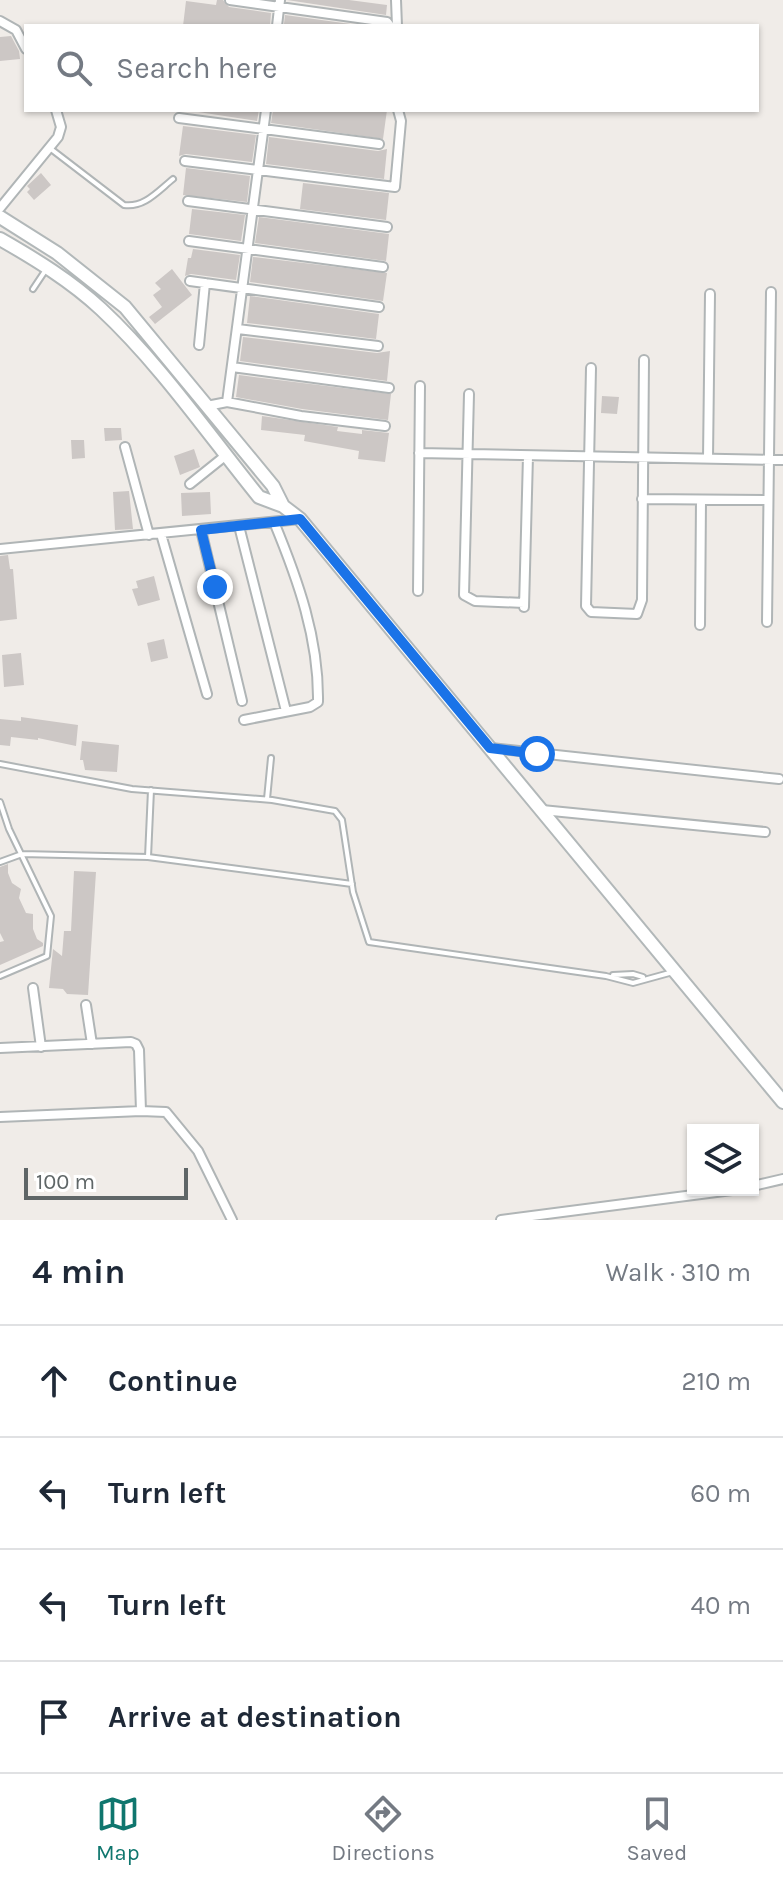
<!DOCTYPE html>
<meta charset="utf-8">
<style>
:root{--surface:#fff;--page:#f6f6f7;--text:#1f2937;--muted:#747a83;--line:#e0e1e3;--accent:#0f766e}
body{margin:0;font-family:Karla,sans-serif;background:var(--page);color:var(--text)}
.controls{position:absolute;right:24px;bottom:24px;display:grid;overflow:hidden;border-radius:0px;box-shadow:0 2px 6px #0004}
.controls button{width:72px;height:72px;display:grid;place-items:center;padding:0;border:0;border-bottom:2px solid var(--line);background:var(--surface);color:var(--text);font:40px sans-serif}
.scale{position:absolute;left:24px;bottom:20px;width:164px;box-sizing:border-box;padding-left:8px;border:4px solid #5f6667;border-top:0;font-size:22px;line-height:28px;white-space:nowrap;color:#5f6667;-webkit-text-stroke:6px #fff;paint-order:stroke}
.stop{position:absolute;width:24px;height:24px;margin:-18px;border:6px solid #1a73e8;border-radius:50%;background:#fff}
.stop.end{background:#1a73e8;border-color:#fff;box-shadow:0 2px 8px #0008}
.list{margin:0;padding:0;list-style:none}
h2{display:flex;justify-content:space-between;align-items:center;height:104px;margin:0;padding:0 32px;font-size:34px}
h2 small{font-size:26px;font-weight:400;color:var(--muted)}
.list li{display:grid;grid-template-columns:52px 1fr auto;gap:24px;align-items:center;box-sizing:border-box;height:112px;padding:0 32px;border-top:2px solid var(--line)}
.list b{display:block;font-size:30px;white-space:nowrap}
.list em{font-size:26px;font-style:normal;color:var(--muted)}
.icon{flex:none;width:44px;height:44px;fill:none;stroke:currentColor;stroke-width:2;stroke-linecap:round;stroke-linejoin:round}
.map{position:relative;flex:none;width:783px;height:1220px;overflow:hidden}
.search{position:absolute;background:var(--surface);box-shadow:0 2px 6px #0004;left:24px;right:24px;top:24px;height:88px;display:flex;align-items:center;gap:20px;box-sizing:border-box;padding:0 28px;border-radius:0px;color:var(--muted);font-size:30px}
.sheet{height:552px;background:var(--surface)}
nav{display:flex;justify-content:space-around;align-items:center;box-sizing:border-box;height:112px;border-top:2px solid var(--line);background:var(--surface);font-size:22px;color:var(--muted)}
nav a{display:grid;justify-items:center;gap:4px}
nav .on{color:var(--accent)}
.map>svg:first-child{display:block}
</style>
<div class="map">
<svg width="783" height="1220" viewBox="0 0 783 1220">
<rect width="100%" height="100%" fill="#f0ece8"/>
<path fill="#ccc7c5" d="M 217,0 L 223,0 L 229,7 L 271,13 L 270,26 L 183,26 L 186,1 L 216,5 Z
M 287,0 L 349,0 L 387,5 L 386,15 Z
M 285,15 L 365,26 L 284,24 Z
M 11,36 L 19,51 L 20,59 L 0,61 L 0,37 Z
M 185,110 L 259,110 L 257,121 Z
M 273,110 L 387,110 L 383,139 L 271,123 Z
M 183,126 L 256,135 L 252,162 L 186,154 L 179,156 Z
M 269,137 L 378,151 L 387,149 L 384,179 L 266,164 Z
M 186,168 L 250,176 L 247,202 L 183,195 Z
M 41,173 L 51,185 L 34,200 L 27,192 L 30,189 L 27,186 Z
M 303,183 L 389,193 L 386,220 L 300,209 Z
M 192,209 L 245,215 L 241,241 L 189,234 Z
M 259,217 L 389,234 L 386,261 L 255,243 Z
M 193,249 L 240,255 L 236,280 L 191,274 L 185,276 L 188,258 L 191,258 Z
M 253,257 L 387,273 L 383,301 L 250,282 Z
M 172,269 L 192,295 L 155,324 L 149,317 L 162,307 L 153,295 L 161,289 L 155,283 Z
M 250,296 L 379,314 L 376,339 L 247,323 Z
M 243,337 L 377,353 L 390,351 L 387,381 L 240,361 Z
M 239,375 L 391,394 L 388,420 L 302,409 L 236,397 Z
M 602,396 L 619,397 L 617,414 L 601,413 Z
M 262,416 L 338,427 L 337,431 L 362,434 L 362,430 L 389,433 L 385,462 L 358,459 L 359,451 L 304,441 L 305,435 L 261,430 Z
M 104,428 L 121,428 L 122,440 L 105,441 Z
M 71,440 L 84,440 L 85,458 L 72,459 Z
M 194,449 L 200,467 L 180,475 L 174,456 Z
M 129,491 L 133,529 L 115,530 L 113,492 Z
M 210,492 L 211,514 L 182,516 L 181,493 Z
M 8,555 L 10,569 L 13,569 L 17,619 L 0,621 L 0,556 Z
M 154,576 L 160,600 L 138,606 L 132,589 L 138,588 L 136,581 Z
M 164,639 L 168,658 L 151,662 L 147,643 Z
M 21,653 L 24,685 L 4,687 L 2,655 Z
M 21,717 L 78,725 L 76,746 L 38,738 L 38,740 L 11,737 L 10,746 L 0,745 L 0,719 L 21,721 Z
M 82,741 L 119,745 L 117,772 L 85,770 L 83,760 L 80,760 Z
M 8,864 L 8,873 L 12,883 L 21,889 L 19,898 L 26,913 L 33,914 L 33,929 L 37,939 L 43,943 L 43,946 L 0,965 L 0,942 L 4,941 L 0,933 L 0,867 Z
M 74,871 L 96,872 L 88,995 L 67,994 L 63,989 L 49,988 L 53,949 L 62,956 L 64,931 L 71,931 Z"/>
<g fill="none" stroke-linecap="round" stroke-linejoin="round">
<g stroke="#b0b5b6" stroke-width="8">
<path id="lane" d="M 51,149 L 124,205 C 144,208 158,191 173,179
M 33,289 L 45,271
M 0,764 L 132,789 L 272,800 L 335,811 L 342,820 L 353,892 L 369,942 L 606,976 L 633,983 L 673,972
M 267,799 L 271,758
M 0,802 L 9,829 L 51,916 L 47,956 L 0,976
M 148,857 L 151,790
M 0,862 L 22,854 L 148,857 L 352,884
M 613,975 L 633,974 L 643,977"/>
</g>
<g stroke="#b0b5b6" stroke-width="12">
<path id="street" d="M 230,0 L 387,22 L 390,26
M 396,0 L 397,26
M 0,21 L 16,30 L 26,49
M 277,26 L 280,0
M 179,118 L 379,144
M 185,161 L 395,187 L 401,121 L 398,110
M 188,201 L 387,227
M 0,208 L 58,137 L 61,127 L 56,110
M 189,241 L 383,267
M 190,281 L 379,307
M 238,329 L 378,346
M 199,345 L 205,283
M 232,367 L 389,388
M 591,368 L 586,606 L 591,612 L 637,614 L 642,600 L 644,360
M 469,394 L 464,595 L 475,601 L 524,603
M 227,402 L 266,110
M 207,406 L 227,402 L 301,416 L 385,426
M 125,447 L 149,535
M 419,453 L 783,460
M 708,458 L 710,294
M 190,484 L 225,456
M 642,499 L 768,500
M 239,526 L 286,711
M 201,530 L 242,701
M 161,534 L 207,694
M 0,549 L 300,519
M 418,591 L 420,386
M 524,607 L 528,456
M 767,622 L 771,292
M 700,625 L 701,500
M 244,720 L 310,707 L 318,702 C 319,639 298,580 274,522
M 491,748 L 779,779
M 542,810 L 765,832
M 33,988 L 41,1047
M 86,1005 L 92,1044
M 0,1048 L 131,1042 L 136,1044 L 139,1050 L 141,1111
M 0,1117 L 141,1111 L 166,1112 L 198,1151 L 232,1220
M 753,1186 L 783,1179
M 501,1220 L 732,1190"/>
</g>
<g stroke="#b2b8b9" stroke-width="16">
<path id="secondary" d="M 0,217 L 57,253 L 125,307 L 273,486 L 283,506
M 0,239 C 35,259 71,281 101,309 C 160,364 208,434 259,497 L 283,506 L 300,519 L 783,1102"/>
</g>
<use href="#lane" stroke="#fff" stroke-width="4"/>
<use href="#street" stroke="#fff" stroke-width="8"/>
<use href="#secondary" stroke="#fff" stroke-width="12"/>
</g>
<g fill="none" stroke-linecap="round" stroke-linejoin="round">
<path stroke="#1a73e8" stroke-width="10" d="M 215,587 L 201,530 L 300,519 L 490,748 L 537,754"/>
</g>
</svg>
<div class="controls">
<button><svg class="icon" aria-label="layers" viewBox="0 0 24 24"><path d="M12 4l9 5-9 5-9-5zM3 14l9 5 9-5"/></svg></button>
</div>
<div class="scale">100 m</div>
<div class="stop" style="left:537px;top:754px"></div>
<div class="stop end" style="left:215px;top:587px"></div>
<div class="search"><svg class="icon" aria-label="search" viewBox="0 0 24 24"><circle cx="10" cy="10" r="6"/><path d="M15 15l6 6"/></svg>Search here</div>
</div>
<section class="sheet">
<h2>4 min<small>Walk · 310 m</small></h2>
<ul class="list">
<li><svg class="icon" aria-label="ahead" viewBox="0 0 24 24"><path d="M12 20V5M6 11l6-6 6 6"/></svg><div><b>Continue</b></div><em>210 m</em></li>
<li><svg class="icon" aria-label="left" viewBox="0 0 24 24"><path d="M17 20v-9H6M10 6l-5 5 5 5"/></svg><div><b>Turn left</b></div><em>60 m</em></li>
<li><svg class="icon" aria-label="left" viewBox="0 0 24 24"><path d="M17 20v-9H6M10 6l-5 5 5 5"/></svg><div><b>Turn left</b></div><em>40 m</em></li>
<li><svg class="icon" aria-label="arrive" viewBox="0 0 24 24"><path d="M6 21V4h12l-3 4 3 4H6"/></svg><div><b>Arrive at destination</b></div></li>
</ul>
</section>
<nav>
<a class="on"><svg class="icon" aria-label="map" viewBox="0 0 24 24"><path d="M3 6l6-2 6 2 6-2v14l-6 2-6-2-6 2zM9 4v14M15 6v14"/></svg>Map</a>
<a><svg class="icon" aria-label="directions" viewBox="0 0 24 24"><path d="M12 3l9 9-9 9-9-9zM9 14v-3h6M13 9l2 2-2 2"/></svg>Directions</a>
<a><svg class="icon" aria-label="saved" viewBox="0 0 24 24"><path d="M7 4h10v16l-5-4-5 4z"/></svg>Saved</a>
</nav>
